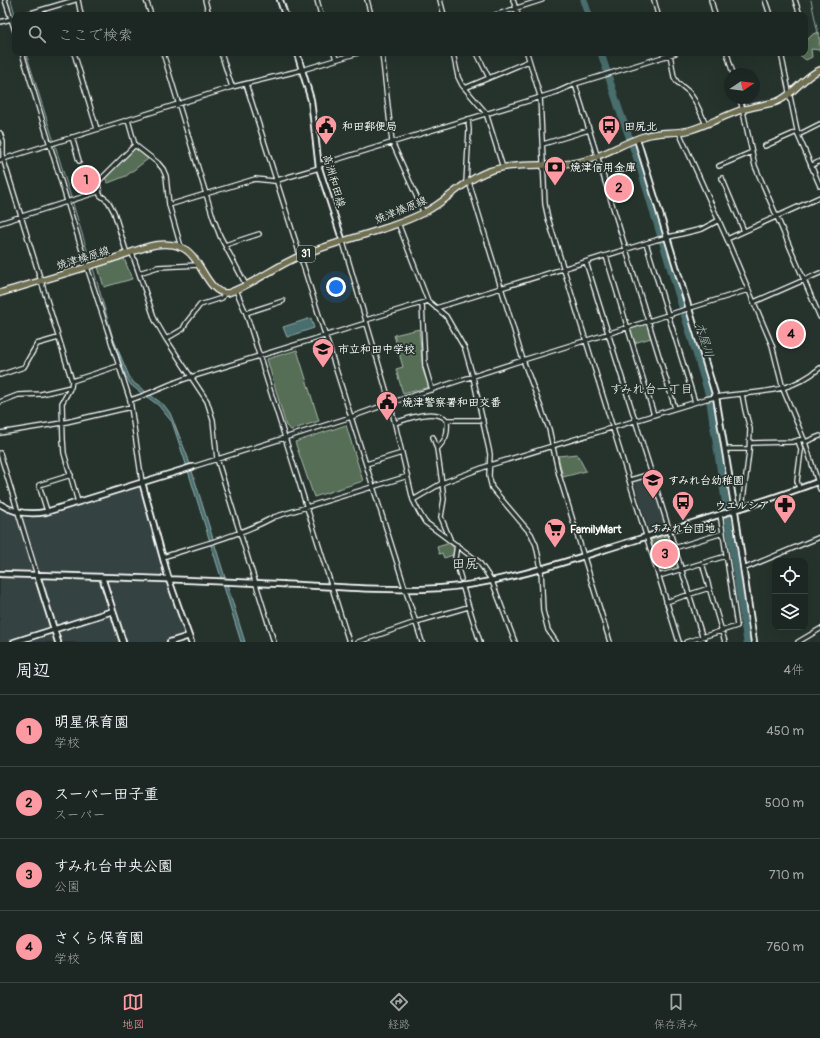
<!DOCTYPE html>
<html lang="ja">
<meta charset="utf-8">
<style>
:root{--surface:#1c2622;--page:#29322f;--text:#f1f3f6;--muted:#a0a5a5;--line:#3a4340;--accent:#ff9aa2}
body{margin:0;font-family:Pangolin,"Klee One",sans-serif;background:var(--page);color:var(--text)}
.controls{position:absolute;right:12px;bottom:12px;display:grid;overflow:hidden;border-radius:8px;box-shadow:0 4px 16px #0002}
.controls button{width:36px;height:36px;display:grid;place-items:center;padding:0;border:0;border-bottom:1px solid var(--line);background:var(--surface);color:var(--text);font:20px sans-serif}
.compass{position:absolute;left:724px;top:68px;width:36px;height:36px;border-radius:50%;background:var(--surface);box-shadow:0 4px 16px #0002;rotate:77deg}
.you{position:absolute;left:336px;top:287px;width:14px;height:14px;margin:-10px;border:3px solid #fff;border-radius:50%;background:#1a73e8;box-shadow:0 0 0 6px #1a73e833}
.badge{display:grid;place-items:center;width:26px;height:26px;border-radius:50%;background:var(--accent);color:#111;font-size:13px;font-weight:700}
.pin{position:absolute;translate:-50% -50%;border:2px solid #fff;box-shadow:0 1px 4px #0006}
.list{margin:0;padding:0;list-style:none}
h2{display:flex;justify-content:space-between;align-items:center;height:52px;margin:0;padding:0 16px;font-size:17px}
h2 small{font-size:13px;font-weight:400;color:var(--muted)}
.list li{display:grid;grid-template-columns:26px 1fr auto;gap:12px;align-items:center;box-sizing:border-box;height:72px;padding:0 16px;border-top:1px solid var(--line)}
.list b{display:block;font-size:15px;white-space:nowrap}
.list p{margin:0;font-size:13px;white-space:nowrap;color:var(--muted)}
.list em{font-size:13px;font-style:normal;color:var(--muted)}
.icon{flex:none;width:22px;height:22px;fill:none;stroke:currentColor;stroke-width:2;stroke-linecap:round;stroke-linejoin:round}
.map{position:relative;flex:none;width:820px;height:642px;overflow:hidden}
.search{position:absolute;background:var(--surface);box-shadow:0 4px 16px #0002;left:12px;right:12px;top:12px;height:44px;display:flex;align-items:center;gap:10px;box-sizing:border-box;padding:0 14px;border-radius:8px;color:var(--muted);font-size:15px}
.sheet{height:340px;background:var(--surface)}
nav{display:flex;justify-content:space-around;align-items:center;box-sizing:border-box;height:56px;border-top:1px solid var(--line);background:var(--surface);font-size:11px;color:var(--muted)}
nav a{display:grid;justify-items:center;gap:2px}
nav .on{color:var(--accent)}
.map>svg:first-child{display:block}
</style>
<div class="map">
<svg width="820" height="642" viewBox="0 0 820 642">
<rect width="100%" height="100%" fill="#26332d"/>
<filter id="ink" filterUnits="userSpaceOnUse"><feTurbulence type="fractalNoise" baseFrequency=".025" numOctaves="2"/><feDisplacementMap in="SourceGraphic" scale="8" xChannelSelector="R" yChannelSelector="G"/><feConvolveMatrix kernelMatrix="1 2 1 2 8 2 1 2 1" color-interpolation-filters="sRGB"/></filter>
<g filter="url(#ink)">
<path fill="#364343" d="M 650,476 L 665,525 L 649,530 L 634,481 Z
M 139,487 L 186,642 L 0,642 L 0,506 L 26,519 Z"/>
<path fill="#546e55" stroke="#aab6aa" d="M 819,32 L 820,50 L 811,49 L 812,57 L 806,60 L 797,53 L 805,53 L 805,42 L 813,34 Z
M 135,148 L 148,159 L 126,176 L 108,183 L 105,178 Z
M 124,258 L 132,279 L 104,287 L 98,267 Z
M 647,323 L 651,338 L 634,343 L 629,329 Z
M 419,329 L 423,370 L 429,387 L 403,394 L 396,369 L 403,367 L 394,335 Z
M 297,350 L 319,421 L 291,430 L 286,426 L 267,359 Z
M 346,425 L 363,481 L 314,497 L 295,442 Z
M 577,454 L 586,471 L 563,477 L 558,456 Z
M 669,535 L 679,568 L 662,574 L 651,540 Z
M 450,543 L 454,548 L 453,555 L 444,558 L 442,553 L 439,554 L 437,547 Z"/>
<path fill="#4a6e6e" stroke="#92a8a8" d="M 311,318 L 314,328 L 287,337 L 283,327 Z
M 113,338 L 129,376 L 134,383 L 164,405 L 170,413 L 187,455 L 245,642 L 241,642 L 185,461 L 172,422 L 158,405 L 136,389 L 131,385 L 126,377 Z"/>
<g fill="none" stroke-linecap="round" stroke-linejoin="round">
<path stroke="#92a8a8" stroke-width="1" d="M 11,0 L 15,15
M 811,0 L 820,43
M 26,53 L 54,142
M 55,145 L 91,263
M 93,268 L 113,338 L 121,358
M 175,425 L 178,434
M 802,642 L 806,639"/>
<path stroke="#4a6e6e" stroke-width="7" d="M 584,0 L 589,15
M 601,53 L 619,109 L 639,164 L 709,396 L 747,642"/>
<g stroke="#fff" stroke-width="6">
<path id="street" d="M 5,0 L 15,31
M 78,0 L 81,15
M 146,0 L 151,15
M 205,0 L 209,15
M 317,0 L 321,15
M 367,0 L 371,15
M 440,0 L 444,15
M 513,0 L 518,15
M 654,0 L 658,15
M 711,0 L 715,15
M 765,0 L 770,15
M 795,0 L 800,15
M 24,15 L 75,0
M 495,15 L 542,0
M 0,22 L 15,18
M 22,53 L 87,267 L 130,400 L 142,482
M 74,53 L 97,129
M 163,53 L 213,217 L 220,236 L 246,285
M 221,53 L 232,87
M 334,53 L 336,59
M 382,53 L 392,142 L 424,213
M 453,53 L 458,77 L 462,85 L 486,113 L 503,168
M 477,53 L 489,78
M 527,53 L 540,96 L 545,204 L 548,218 L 679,642
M 727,53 L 733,74
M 781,53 L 798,135 L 820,186
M 670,54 L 674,77 L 677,82 L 689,92 L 695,101 L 706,124
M 246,84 L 422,642
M 575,84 L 675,408
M 465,88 L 529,61
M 740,98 L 755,166 L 820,317
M 128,120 L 135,145 L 158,163 L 163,169 L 166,176 L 169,205 L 181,247
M 679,132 L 727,239 L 772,345 L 783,389 L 805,442 L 820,489
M 0,133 L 3,142 L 3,158 L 72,381 L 71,387 L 62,403 L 63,439 L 64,453 L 78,502
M 798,135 L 820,124
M 72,137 L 79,161
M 543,144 L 589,130
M 765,146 L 797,132
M 0,160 L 232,87 L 302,70 L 358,53
M 319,165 L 557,92 L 575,84 L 676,53
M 719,166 L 752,152
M 811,166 L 820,161
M 722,178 L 744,231
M 469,182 L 523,360 L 549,429 L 559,475 L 610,642
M 466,183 L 469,130 L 468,119
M 169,205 L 255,179 L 274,181 L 319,168
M 0,223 L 98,192
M 398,223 L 428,301 L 446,316 L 465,349 L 473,377 L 490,454 L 489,476 L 492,488 L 531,534 L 536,545 L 541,569 L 543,611 L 548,630 L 556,642
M 727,239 L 820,197
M 343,242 L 390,403 L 413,500 L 419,512 L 425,522 L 479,562 L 492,581 L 515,642
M 646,243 L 695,402
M 225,245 L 259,234
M 132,253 L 155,320 L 166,339 L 207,401 L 213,420 L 217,459 L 274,642
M 127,254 L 114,212 L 108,201 L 100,195 L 98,182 L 135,145
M 606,256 L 654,415
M 586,262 L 704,642
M 139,273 L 158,267 L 199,265
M 236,290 L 246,313 L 349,642
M 754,302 L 820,273
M 422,303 L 425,366 L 432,390
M 436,308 L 656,240 L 702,229 L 719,220
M 246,313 L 283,301
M 366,320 L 428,301
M 166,339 L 183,329 L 186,323 L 200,305 L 222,298 L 224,294
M 0,375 L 24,367 L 37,344 L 58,338
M 72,381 L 118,366
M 130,400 C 151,394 170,383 191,377 L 366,323
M 0,402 L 18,395 L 41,394 L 71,387
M 395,423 C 409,418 435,408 447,420 L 483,420
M 0,433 L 62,423 L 131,407
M 433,437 L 437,449 L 442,483 L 444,499 L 441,517 L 450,539
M 798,440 L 801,450 L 797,481 L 799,488
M 805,442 L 820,436
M 750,443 L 792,442 L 804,439
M 437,449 C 447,438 448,434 447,420
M 725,449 L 749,449
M 0,453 L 37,575
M 366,464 L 402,453
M 192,467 L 351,417 L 390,403 L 523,360 L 748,290
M 630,480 L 651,474
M 413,500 L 442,483 L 490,465 L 706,399 C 749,389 783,399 820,368
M 742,508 L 749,452 L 750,429 L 745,410 L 742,394
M 47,511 L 39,485 L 71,475
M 457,545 L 455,558 L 461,579
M 674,548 L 723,533
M 163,557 C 200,545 239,536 274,517 L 408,476
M 702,563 L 725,642
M 743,569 L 820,537
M 659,576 L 726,556
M 462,585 L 480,642
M 666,602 L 709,588
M 358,642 L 416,622 L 468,607
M 686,642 L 737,626 L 720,514
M 798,642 L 820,629"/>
</g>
<g stroke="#fff" stroke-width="8">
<path id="secondary" d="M 280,0 L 285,15
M 297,53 L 311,100 L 319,168 L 343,242
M 637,139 L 716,397 L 735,511 L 754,642
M 142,482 L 169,580 L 191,642
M 0,504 C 14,513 30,515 46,512 L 192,467
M 0,574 C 85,576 171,579 256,583 C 317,585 379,592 441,588 C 508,583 572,559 636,540 C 698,521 760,504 820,481
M 37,575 L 58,642
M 102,577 L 123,642
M 14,642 L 113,611
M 170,642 L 189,636"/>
</g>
<g stroke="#fff" stroke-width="8">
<path id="primary" d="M 0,293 C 37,282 75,271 112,259 C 125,255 143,247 155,245 C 163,244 173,244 180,247 C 201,253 206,295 228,293 C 253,285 275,266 300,256 C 341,239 385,232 425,212 C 446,202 462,182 484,173 C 514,160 552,169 583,161 C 604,156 624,142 645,136 C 660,131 675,134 690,130 C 707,125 724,116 741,110 C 752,107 764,105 776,102 C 793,96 802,77 820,70"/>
</g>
<use href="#street" stroke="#26332d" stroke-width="3.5"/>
<use href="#secondary" stroke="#26332d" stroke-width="4.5"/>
<use href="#primary" stroke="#706f52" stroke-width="5.5"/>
</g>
</g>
<defs>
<g id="civic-pin" transform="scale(1.15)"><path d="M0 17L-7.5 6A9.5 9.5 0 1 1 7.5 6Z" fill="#ff9aa2" stroke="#26332d"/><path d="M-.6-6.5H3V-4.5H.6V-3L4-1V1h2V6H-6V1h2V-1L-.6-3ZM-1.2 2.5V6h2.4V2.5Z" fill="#111"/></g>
<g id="bus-pin" transform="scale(1.15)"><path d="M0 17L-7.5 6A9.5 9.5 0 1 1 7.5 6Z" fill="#ff9aa2" stroke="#26332d"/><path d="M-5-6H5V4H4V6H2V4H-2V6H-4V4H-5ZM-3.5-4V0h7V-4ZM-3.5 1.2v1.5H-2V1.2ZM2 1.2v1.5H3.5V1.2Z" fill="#111"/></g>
<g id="bank-pin" transform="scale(1.15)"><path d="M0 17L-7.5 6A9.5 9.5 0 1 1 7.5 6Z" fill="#ff9aa2" stroke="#26332d"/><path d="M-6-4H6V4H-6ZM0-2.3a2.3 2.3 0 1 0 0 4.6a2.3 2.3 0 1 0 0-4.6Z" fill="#111"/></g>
<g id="school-pin" transform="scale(1.15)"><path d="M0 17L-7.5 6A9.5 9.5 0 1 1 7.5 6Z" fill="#ff9aa2" stroke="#26332d"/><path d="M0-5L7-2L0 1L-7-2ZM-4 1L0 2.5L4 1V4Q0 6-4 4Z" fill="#111"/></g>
<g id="pharmacy-pin" transform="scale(1.15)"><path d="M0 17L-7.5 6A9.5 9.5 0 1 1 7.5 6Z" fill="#ff9aa2" stroke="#26332d"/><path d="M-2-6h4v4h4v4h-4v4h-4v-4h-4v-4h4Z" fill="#111"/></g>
<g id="supermarket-pin" transform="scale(1.15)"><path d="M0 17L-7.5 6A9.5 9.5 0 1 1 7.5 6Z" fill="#ff9aa2" stroke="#26332d"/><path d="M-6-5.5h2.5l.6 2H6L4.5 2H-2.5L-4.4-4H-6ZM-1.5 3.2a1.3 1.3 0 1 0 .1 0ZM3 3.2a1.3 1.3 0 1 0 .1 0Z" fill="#111"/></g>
</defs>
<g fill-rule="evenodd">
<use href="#civic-pin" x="326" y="126"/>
<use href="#bus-pin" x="609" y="126"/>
<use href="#bank-pin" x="555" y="167"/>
<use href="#school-pin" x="323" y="349"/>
<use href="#civic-pin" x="387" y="402"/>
<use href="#school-pin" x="653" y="480"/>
<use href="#bus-pin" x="683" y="502"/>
<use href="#pharmacy-pin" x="785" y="505"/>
<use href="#supermarket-pin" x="555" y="529"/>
</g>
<g text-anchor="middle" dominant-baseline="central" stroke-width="3.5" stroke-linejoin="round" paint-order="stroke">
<rect fill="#26332d" stroke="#bec2c0" stroke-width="1" x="297" y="246" width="18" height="16" rx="3"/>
<g font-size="10" font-weight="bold" fill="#fff">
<text x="306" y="254">31</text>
</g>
<g font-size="11" font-weight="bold" fill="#fff" stroke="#26332d" text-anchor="start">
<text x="342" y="126">和田郵便局</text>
<text x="624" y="126">田尻北</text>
<text x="570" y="167">焼津信用金庫</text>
<text x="338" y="349">市立和田中学校</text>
<text x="402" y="402">焼津警察署和田交番</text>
<text x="668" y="480">すみれ台幼稚園</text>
<text x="770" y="505" text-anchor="end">ウエルシア</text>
<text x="683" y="528" text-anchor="middle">すみれ台団地</text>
<text x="570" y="529">FamilyMart</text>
</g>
<g font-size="11" fill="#fff" stroke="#26332d">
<text transform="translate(334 181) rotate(74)">高洲和田線</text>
<text transform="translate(401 210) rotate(-22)">焼津榛原線</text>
<text transform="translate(83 258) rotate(-17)">焼津榛原線</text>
</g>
<g font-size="12" font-style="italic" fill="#aebebe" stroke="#26332d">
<text transform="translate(704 340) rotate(73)">木屋川</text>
</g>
<g font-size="12" fill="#fff" stroke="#26332d">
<text x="651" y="389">すみれ台一丁目</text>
</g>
<g font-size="13" fill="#fff" stroke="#26332d">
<text x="465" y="564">田尻</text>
</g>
</g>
</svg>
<div class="controls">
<button><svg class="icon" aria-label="locate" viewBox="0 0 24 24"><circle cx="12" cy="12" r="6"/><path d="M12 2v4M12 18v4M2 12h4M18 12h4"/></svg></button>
<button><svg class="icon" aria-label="layers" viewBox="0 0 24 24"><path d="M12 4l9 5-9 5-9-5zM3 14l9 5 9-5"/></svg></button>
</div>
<svg class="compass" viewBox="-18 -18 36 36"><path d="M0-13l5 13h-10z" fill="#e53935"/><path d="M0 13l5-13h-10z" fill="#a0a5a5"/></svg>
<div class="you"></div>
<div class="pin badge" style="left:86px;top:180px">1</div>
<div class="pin badge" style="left:619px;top:188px">2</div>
<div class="pin badge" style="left:665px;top:554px">3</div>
<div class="pin badge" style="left:791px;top:334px">4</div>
<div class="search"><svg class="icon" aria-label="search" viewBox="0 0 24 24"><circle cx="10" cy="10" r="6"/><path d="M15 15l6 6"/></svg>ここで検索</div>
</div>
<section class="sheet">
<h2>周辺<small>4件</small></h2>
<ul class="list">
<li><span class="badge">1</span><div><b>明星保育園</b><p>学校</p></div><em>450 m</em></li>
<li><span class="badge">2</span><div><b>スーパー田子重</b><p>スーパー</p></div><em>500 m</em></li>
<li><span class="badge">3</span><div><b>すみれ台中央公園</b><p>公園</p></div><em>710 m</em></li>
<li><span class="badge">4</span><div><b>さくら保育園</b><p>学校</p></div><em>760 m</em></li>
</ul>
</section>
<nav>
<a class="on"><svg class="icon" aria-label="map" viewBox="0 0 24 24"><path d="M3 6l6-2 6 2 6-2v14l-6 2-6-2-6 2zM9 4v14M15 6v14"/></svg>地図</a>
<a><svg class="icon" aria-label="directions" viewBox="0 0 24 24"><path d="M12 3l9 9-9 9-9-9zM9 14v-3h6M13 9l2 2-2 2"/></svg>経路</a>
<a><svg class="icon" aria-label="saved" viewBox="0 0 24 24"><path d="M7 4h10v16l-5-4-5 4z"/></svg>保存済み</a>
</nav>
